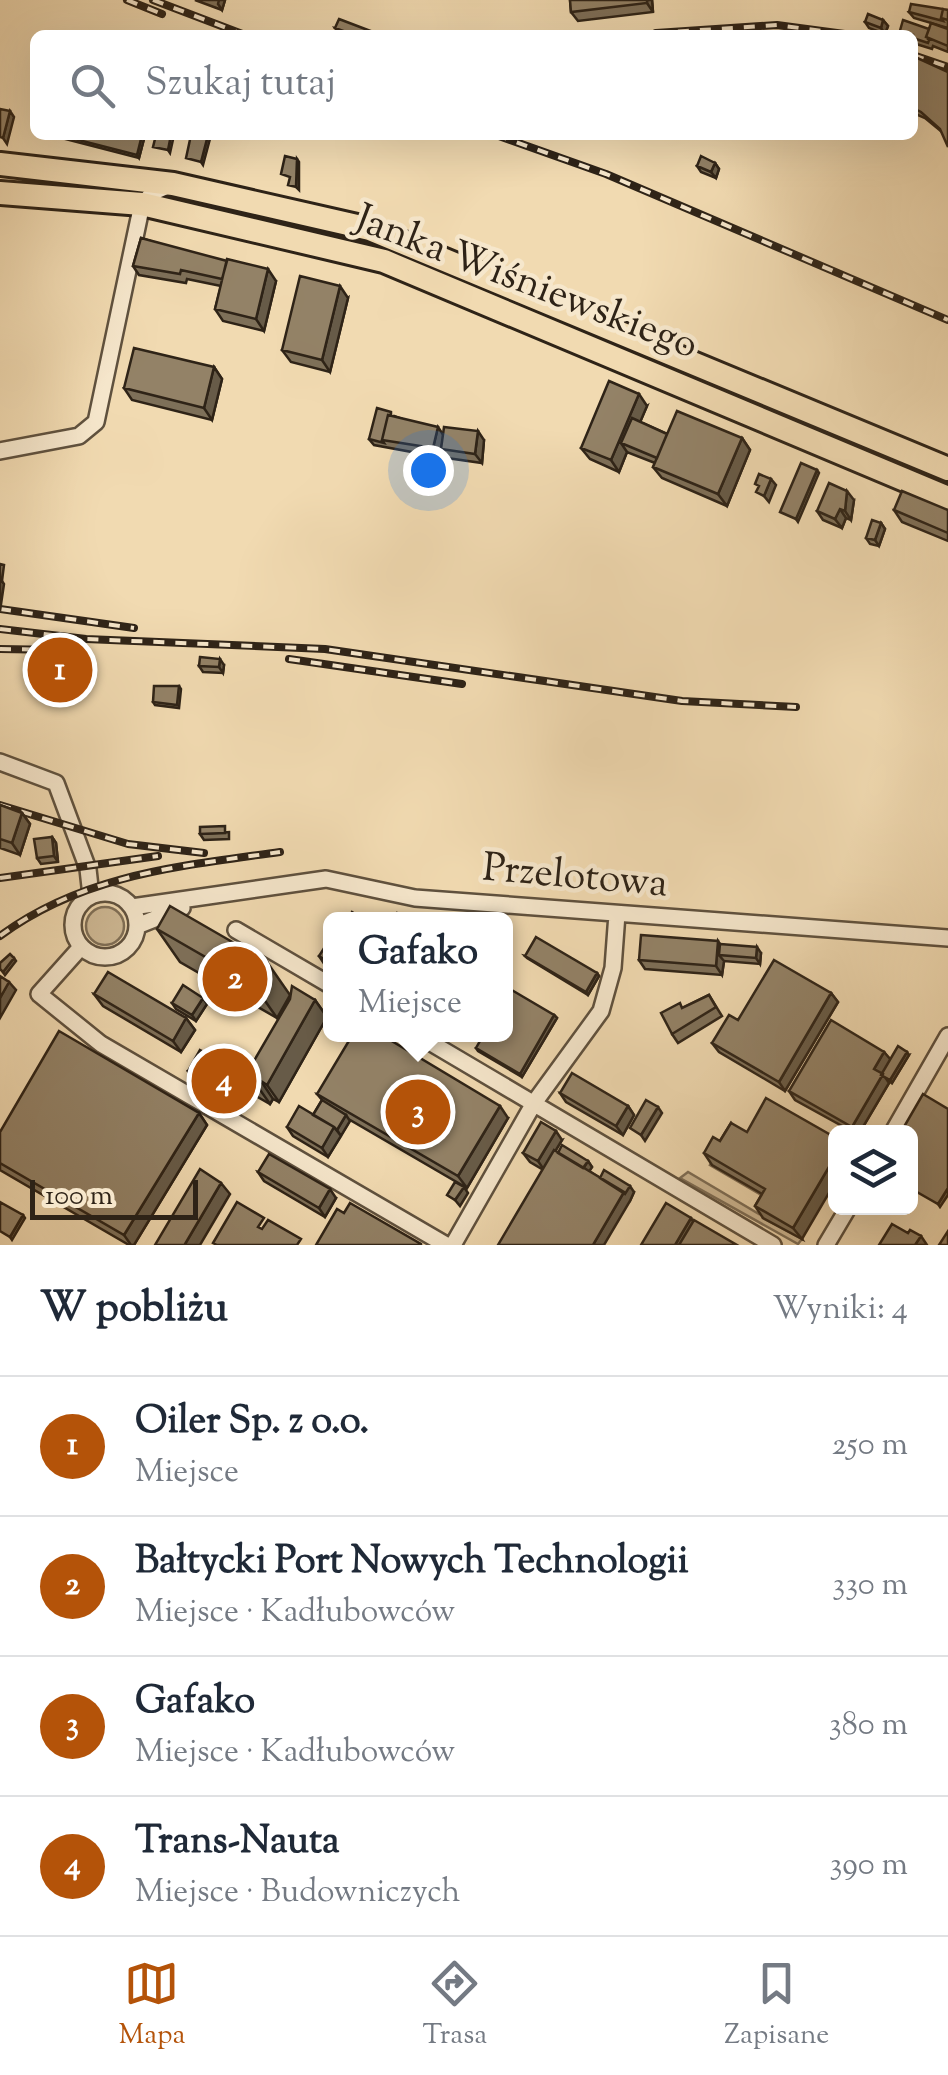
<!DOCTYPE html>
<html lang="pl">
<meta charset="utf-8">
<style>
:root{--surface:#fff;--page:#f6f6f7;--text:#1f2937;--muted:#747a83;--line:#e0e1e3;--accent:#b45309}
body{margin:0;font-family:"Sorts Mill Goudy",serif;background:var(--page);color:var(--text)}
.controls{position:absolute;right:30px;bottom:30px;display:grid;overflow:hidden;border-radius:15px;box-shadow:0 10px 40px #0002}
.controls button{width:90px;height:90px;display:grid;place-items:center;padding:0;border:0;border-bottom:2px solid var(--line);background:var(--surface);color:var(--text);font:50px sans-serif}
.scale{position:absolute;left:30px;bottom:25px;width:168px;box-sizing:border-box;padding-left:10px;border:5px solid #2e2317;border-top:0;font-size:28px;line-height:35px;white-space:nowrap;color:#2e2317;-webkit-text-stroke:8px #f6e7cc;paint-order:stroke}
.you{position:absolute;left:428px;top:470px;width:35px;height:35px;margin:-25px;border:8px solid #fff;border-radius:50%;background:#1a73e8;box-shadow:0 0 0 15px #1a73e833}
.badge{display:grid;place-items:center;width:65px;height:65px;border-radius:50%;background:var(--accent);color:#fff;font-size:32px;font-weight:700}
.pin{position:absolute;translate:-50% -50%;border:5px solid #fff;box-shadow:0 2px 10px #0006}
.popup{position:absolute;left:323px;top:912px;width:190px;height:130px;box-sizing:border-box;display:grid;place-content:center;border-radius:15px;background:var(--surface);filter:drop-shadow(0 2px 8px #0005);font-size:32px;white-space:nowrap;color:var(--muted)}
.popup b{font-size:38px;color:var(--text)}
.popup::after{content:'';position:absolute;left:50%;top:100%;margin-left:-20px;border:20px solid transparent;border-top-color:var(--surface)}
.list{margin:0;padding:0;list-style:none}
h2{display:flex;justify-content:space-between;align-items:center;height:130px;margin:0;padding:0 40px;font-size:42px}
h2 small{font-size:32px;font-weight:400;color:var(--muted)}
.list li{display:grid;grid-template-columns:65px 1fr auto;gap:30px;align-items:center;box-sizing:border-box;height:140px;padding:0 40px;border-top:2px solid var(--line)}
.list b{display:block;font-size:38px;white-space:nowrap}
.list p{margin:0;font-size:32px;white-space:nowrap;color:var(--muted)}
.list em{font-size:32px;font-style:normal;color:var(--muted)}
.icon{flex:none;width:55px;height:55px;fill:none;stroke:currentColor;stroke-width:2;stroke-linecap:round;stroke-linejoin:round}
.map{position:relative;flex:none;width:948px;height:1245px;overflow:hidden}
.search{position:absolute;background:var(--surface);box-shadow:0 10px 40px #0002;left:30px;right:30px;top:30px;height:110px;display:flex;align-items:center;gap:25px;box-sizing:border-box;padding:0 35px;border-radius:15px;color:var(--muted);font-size:38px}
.sheet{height:690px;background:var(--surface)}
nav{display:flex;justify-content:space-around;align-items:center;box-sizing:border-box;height:140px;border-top:2px solid var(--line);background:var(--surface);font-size:28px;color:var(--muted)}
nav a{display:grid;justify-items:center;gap:5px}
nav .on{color:var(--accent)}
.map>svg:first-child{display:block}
</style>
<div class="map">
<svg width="948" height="1245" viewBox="0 0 948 1245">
<rect width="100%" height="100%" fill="#f1dab1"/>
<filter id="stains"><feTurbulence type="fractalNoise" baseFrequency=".002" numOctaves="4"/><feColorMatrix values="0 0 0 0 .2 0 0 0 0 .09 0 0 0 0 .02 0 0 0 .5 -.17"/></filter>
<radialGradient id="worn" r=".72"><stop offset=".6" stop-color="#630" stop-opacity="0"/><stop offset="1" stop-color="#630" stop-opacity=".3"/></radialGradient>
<path fill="#d0bb97" stroke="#7f6f57" stroke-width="2.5" d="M86 926a19 19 0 1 1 38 0a19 19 0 1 1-38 0Z
M 732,1130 L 773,1201 L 763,1218 L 802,1239 L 798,1244 L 680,1178 L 688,1172 L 759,1214 L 768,1199 L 710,1165 Z"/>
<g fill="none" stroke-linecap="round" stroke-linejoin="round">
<g stroke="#5f513e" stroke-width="20">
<path id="minor" d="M 0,451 L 79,436 L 96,422 L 142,204 L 154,192 L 170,185
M 0,762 L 56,783 L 88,869 L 91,896
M73 925a32 32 0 1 1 64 0a32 32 0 1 1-64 0Z
M 132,907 L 326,879 L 415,898 L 948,938
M 137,926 L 182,908
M 236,930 L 330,985
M 81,947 L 39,994 L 101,1044 L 446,1245
M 416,1034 L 773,1245
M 893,1132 L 948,1036
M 453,1245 L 534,1103 L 601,1011 L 613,968 L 617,914
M 826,1245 L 848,1208"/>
</g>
<g stroke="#2e2317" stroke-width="28">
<path id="highway" d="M 0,164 L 173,184 L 370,229 L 948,469
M 0,193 L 142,204 L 384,261 L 948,498"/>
</g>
<use href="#minor" stroke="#f6e7cc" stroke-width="15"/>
<use href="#highway" stroke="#f1dab1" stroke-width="22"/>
<g stroke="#2e2317" stroke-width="8">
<path id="rail" d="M 127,0 L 162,14
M 153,0 L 245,35
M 656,33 L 777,25 L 852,35
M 913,55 L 948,67
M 496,135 L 606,174 L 948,320
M 0,609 L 134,628
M 0,629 L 86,639 L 325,649 L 682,701 L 796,707
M 0,649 L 60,650
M 289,659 L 462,684
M 0,805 L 128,844 L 204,853
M 0,878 L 158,856
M 0,936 C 84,874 181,866 280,852"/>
</g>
<use href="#rail" stroke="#f6e7cc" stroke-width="4" stroke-dasharray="11" stroke-linecap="butt"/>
</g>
<path fill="#7e7059" stroke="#2e2317" stroke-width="2.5" d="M 195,0 L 225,0 L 222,10 Z
M 570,0 L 652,0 L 653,12 L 578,21 L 571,12 Z
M 948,10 L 948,28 L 914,18 L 909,12 Z
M 883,20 L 888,26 L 885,34 L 869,28 L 865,22 Z
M 335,28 L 381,35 L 341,35 Z
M 929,29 L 948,29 L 948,52 L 933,46 L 932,49 L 913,43 L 913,35 L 899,34 Z
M 913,56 L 942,132 L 925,118 L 913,113 Z
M 50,135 L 145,135 L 139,158 Z
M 715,163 L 719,169 L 716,178 L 701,172 L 697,166 Z
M 141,238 L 276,281 L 264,331 L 223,321 L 215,309 L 221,286 L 187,279 L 186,283 L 139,275 L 133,266 Z
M 348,298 L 330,372 L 291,362 L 282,350 Z
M 214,367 L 222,379 L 212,420 L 132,400 L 124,388 Z
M 647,406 L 640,422 L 667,434 L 742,438 L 750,450 L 727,506 L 662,478 L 653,467 L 655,463 L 627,452 L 619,472 L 590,459 L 581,448 Z
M 394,416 L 443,434 L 484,440 L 482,463 L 447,458 L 441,450 L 439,457 L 374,445 L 369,439 Z
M 854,500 L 851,520 L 846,518 L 842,528 L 823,520 L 817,511 Z
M 894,510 L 948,510 L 948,541 L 902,522 Z
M 881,523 L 885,529 L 879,546 L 870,544 L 866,538 Z
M 83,657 L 84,682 L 37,684 L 31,675 Z
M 224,665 L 223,673 L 203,672 L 199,666 Z
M 179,686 L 181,689 L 179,708 L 155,705 L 153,702 Z
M 0,805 L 22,813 L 30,824 L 20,855 L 0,848 Z
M 229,832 L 229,839 L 204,840 L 200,834 Z
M 52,837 L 56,843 L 58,862 L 41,864 L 37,858 Z
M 157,929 L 290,995 L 277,1018 L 180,962 Z
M 720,944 L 761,953 L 760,964 L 724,961 L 722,975 L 645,969 L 639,960 Z
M 330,948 L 330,968 L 325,965 L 319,956 Z
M 525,956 L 597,973 L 599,976 L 588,995 L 527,958 Z
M 831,993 L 838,1002 L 785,1091 L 719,1052 L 712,1043 Z
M 94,994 L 186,1018 L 195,1030 L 181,1052 L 103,1006 Z
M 709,995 L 722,1016 L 678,1043 L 672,1034 L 683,1008 Z
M 315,1000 L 327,1017 L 279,1102 L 273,1099 L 270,1104 L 256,1096 L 253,1092 L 246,1104 L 202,1079 L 201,1082 L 192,1077 L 188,1071 L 223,1062 L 249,1069 Z
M 172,1003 L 207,1004 L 196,1021 L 176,1009 Z
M 554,1015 L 557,1018 L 522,1077 L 478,1051 L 476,1048 Z
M 884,1052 L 890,1060 L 909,1055 L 892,1083 L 887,1080 L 889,1083 L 860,1132 L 853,1132 L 795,1100 L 789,1091 Z
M 560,1093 L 628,1106 L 634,1115 L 623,1135 L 566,1102 Z
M 317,1094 L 508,1118 L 467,1188 L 350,1120 L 328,1157 L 293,1136 L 287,1127 L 313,1115 L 322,1100 Z
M 199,1113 L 207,1125 L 134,1245 L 129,1245 L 0,1170 L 0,1132 Z
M 731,1123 L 802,1239 L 763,1218 L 755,1206 L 762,1194 L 712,1165 L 704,1153 L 720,1141 Z
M 562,1140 L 555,1151 L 588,1161 L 592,1167 L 589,1171 L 600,1178 L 634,1192 L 630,1201 L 542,1169 L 530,1162 L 523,1153 Z
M 258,1172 L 336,1198 L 325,1217 L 264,1181 Z"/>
<path fill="#675b48" stroke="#2e2317" stroke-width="2.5" d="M 219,0 L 225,0 L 222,10 L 218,4 Z
M 647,0 L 652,0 L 653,12 L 647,3 Z
M 883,20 L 888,26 L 885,34 L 881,28 Z
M 10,111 L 14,117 L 7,144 L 3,138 Z
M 142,135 L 145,135 L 139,158 L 137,155 Z
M 171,135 L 174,135 L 170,153 L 168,150 Z
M 208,135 L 211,135 L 203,165 L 201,162 Z
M 297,159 L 299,162 L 299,190 L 296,187 Z
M 715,163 L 719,169 L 716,178 L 711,172 Z
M 268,269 L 276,281 L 264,331 L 256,319 Z
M 340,286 L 348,298 L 330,372 L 322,360 Z
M 214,367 L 222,379 L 212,420 L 204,408 Z
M 639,394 L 647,406 L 630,446 L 621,443 L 627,452 L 619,472 L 611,460 Z
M 438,427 L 444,436 L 439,457 L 433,448 Z
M 478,431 L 484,440 L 482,463 L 475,454 Z
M 742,438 L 750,450 L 727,506 L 718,494 Z
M 817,470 L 819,473 L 798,522 L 796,519 Z
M 771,479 L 776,485 L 769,502 L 764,496 Z
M 847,491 L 854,500 L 851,520 L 845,511 Z
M 840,509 L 846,518 L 842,528 L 835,519 Z
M 881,523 L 885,529 L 879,546 L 875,540 Z
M 0,578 L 4,584 L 0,611 Z
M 77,648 L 83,657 L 84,682 L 78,673 Z
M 220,659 L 224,665 L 223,673 L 219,667 Z
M 22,813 L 30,824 L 20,855 L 12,843 Z
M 52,837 L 56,843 L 58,862 L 54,856 Z
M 718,941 L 724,950 L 719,955 L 724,961 L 722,975 L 716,966 Z
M 757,947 L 761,953 L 760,964 L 756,958 Z
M 14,958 L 16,961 L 5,975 L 3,972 Z
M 267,962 L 290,995 L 277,1018 L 254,985 Z
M 597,973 L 599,976 L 588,995 L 586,992 Z
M 9,982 L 16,990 L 0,1018 L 0,998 Z
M 831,993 L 838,1002 L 785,1091 L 779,1082 Z
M 203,998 L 207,1004 L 196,1021 L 192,1015 Z
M 315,1000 L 327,1017 L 279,1102 L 267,1085 Z
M 554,1015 L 557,1018 L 522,1077 L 520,1074 Z
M 186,1018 L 195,1030 L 181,1052 L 173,1041 Z
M 884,1052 L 891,1060 L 880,1078 L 874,1069 Z
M 907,1052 L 909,1055 L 892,1083 L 890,1080 Z
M 883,1074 L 889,1083 L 860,1132 L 856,1132 L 852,1127 Z
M 261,1081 L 273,1099 L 270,1104 L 258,1087 Z
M 247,1083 L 253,1092 L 246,1104 L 239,1095 Z
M 500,1106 L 508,1118 L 467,1188 L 458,1176 Z
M 628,1106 L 634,1115 L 623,1135 L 616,1126 Z
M 658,1107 L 662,1113 L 645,1141 L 641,1135 Z
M 199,1113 L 207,1125 L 134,1245 L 131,1245 L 124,1235 Z
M 346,1115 L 350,1121 L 341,1136 L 337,1130 Z
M 334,1127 L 341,1136 L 328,1157 L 322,1148 Z
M 556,1131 L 562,1140 L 544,1170 L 538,1161 Z
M 836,1155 L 836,1181 L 802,1239 L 793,1228 Z
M 588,1161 L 592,1167 L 587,1175 L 583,1169 Z
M 221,1183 L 230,1194 L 200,1245 L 186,1245 L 185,1244 Z
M 630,1186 L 634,1192 L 630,1201 L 604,1245 L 593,1245 L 624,1192 Z
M 464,1187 L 468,1193 L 460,1206 L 455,1200 Z
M 948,1188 L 948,1195 L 940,1207 L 938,1204 Z
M 330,1189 L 336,1198 L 325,1217 L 319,1208 Z
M 23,1215 L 25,1218 L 12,1240 L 10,1237 Z
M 691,1218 L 699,1229 L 690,1245 L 675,1245 Z
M 921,1236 L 927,1245 L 915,1245 Z"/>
<path fill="#938267" stroke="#2e2317" stroke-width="2.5" d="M 570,0 L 647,0 L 647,3 L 571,12 Z
M 911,4 L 943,9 L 941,18 L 943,21 L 909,12 Z
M 943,9 L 948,10 L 948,20 L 941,18 Z
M 868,14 L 883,20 L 881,28 L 865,22 Z
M 339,19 L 381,35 L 354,35 L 335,28 Z
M 903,20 L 929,29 L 926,37 L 929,40 L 928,43 L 913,38 L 913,35 L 899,34 Z
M 931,23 L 948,29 L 948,46 L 926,37 Z
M 913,56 L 948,72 L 948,147 L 940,129 L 921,112 L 913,108 Z
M 0,109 L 10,111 L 3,138 L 0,137 Z
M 59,135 L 142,135 L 137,155 Z
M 156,135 L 171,135 L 168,150 L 153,147 Z
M 191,135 L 208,135 L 201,162 L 186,158 Z
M 285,156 L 297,159 L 296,187 L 288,185 L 290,177 L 281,174 Z
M 701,156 L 715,163 L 711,172 L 697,166 Z
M 141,238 L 227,261 L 222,279 L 181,270 L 180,274 L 133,266 Z
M 227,259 L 268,269 L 256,319 L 215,309 Z
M 300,276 L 340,286 L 322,360 L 282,350 Z
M 134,348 L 214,367 L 204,408 L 124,388 Z
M 609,381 L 639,394 L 611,460 L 581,448 Z
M 377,408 L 391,412 L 391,415 L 388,415 L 382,440 L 384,443 L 369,439 Z
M 677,411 L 742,438 L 718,494 L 653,467 Z
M 388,415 L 438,427 L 433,448 L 382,440 Z
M 632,418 L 667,434 L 657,458 L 621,443 Z
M 444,427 L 478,431 L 475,454 L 441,449 Z
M 801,463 L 817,470 L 796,519 L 780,512 Z
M 759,474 L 771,479 L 764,496 L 756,492 L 759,486 L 755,484 Z
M 829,483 L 847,491 L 845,511 L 840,509 L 835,519 L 817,511 Z
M 902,491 L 948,510 L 948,533 L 894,510 Z
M 872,520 L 881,523 L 875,540 L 866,538 Z
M 0,564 L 4,565 L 2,581 L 0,578 Z
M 77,648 L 78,673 L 31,675 L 30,650 Z
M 200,657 L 220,659 L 219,667 L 199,666 Z
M 154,686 L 179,686 L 177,705 L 153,702 Z
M 0,805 L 22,813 L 12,843 L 0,839 Z
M 225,826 L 225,833 L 200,834 L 200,827 Z
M 52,837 L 54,856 L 37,858 L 34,839 Z
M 170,906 L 267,962 L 254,985 L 157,929 Z
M 352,912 L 365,920 L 348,920 Z
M 397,913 L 407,920 L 392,920 Z
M 641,935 L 718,941 L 716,966 L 639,960 Z
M 536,937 L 597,973 L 586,992 L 525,956 Z
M 720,944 L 757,947 L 756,958 L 719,955 Z
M 326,945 L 330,948 L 330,963 L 319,956 Z
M 10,954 L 14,958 L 3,972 L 0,969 L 0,963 Z
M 774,960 L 831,993 L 779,1082 L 712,1043 L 729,1015 L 738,1020 Z
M 108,972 L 186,1018 L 173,1041 L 94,994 Z
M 0,976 L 9,982 L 0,998 Z
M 183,985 L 203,998 L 192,1015 L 172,1003 Z
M 292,986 L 315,1000 L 267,1085 L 261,1081 L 258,1087 L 244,1078 L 290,999 Z
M 510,989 L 554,1015 L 520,1074 L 476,1048 L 484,1034 L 506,1034 L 506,997 Z
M 709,995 L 716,1007 L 672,1034 L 661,1013 L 680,1003 L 682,1008 Z
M 831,1020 L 884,1052 L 874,1069 L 883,1074 L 852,1127 L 789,1091 Z
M 59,1031 L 199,1113 L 124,1235 L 0,1163 L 0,1132 Z
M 353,1034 L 380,1034 L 500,1106 L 458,1176 L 317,1094 Z
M 898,1046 L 907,1052 L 890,1080 L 881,1075 Z
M 200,1050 L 204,1052 L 194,1069 L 198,1074 L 196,1076 L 188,1071 Z
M 205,1051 L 245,1076 L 244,1078 L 247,1083 L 239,1095 L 194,1069 Z
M 227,1056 L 249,1069 L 245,1076 L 223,1062 Z
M 572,1073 L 628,1106 L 616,1126 L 560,1093 Z
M 923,1094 L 948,1109 L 948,1188 L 938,1204 L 910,1188 L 910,1132 L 901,1132 Z
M 766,1098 L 836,1138 L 836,1155 L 793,1228 L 755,1206 L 765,1189 L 704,1153 L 713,1137 L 720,1141 L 731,1123 L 747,1132 Z
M 322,1100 L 346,1115 L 337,1130 L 334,1127 L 313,1115 Z
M 646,1100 L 658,1107 L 641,1135 L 630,1128 Z
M 299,1106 L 334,1127 L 322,1148 L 287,1127 Z
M 541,1122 L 556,1131 L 538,1161 L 523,1153 Z
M 562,1145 L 588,1161 L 583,1168 L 558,1153 Z
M 554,1150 L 624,1192 L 593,1245 L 498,1245 Z
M 269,1154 L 330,1189 L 319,1208 L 258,1172 Z
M 200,1169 L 221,1183 L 185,1244 L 187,1245 L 155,1245 Z
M 604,1170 L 630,1186 L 625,1194 L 600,1178 Z
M 455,1182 L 464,1187 L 455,1200 L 447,1195 Z
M 0,1202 L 23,1215 L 10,1237 L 0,1231 Z
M 237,1202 L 264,1218 L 258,1227 L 262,1229 L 268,1220 L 301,1239 L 297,1245 L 217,1245 L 213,1243 Z
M 350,1203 L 421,1244 L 421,1245 L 316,1245 L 337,1209 L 344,1213 Z
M 666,1203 L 691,1218 L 675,1245 L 641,1245 Z
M 694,1220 L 737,1245 L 679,1245 Z
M 892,1224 L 908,1233 L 910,1230 L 921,1236 L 915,1245 L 879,1245 Z
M 948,1231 L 948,1245 L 939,1245 Z"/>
<g text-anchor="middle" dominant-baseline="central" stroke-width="9" stroke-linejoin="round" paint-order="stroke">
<g font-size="40" fill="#2e2317" stroke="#f6e7cc">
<text transform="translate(526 284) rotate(21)">Janka Wiśniewskiego</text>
<text transform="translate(575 878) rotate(5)">Przelotowa</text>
</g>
</g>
<rect width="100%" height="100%" filter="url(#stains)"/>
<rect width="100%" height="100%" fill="url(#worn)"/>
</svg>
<div class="controls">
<button><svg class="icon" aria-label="layers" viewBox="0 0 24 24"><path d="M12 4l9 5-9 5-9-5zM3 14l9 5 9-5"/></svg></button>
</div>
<div class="scale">100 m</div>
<div class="you"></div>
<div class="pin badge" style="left:60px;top:670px">1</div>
<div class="pin badge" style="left:235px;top:979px">2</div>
<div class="pin badge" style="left:418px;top:1112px">3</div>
<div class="popup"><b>Gafako</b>Miejsce</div>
<div class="pin badge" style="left:224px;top:1081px">4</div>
<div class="search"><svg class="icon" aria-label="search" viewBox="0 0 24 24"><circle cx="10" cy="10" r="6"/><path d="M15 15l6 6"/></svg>Szukaj tutaj</div>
</div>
<section class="sheet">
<h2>W pobliżu<small>Wyniki: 4</small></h2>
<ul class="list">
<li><span class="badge">1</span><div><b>Oiler Sp. z o.o.</b><p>Miejsce</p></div><em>250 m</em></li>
<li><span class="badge">2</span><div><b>Bałtycki Port Nowych Technologii</b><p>Miejsce · Kadłubowców</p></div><em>330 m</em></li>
<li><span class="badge">3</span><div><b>Gafako</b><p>Miejsce · Kadłubowców</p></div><em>380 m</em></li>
<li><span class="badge">4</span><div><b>Trans-Nauta</b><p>Miejsce · Budowniczych</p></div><em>390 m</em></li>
</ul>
</section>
<nav>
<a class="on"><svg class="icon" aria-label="map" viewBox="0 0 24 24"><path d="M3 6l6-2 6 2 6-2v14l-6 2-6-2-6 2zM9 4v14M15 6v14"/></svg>Mapa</a>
<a><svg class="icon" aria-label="directions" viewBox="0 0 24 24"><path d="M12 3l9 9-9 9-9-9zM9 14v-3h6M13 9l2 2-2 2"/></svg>Trasa</a>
<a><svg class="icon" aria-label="saved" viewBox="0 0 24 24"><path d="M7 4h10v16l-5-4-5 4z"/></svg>Zapisane</a>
</nav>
